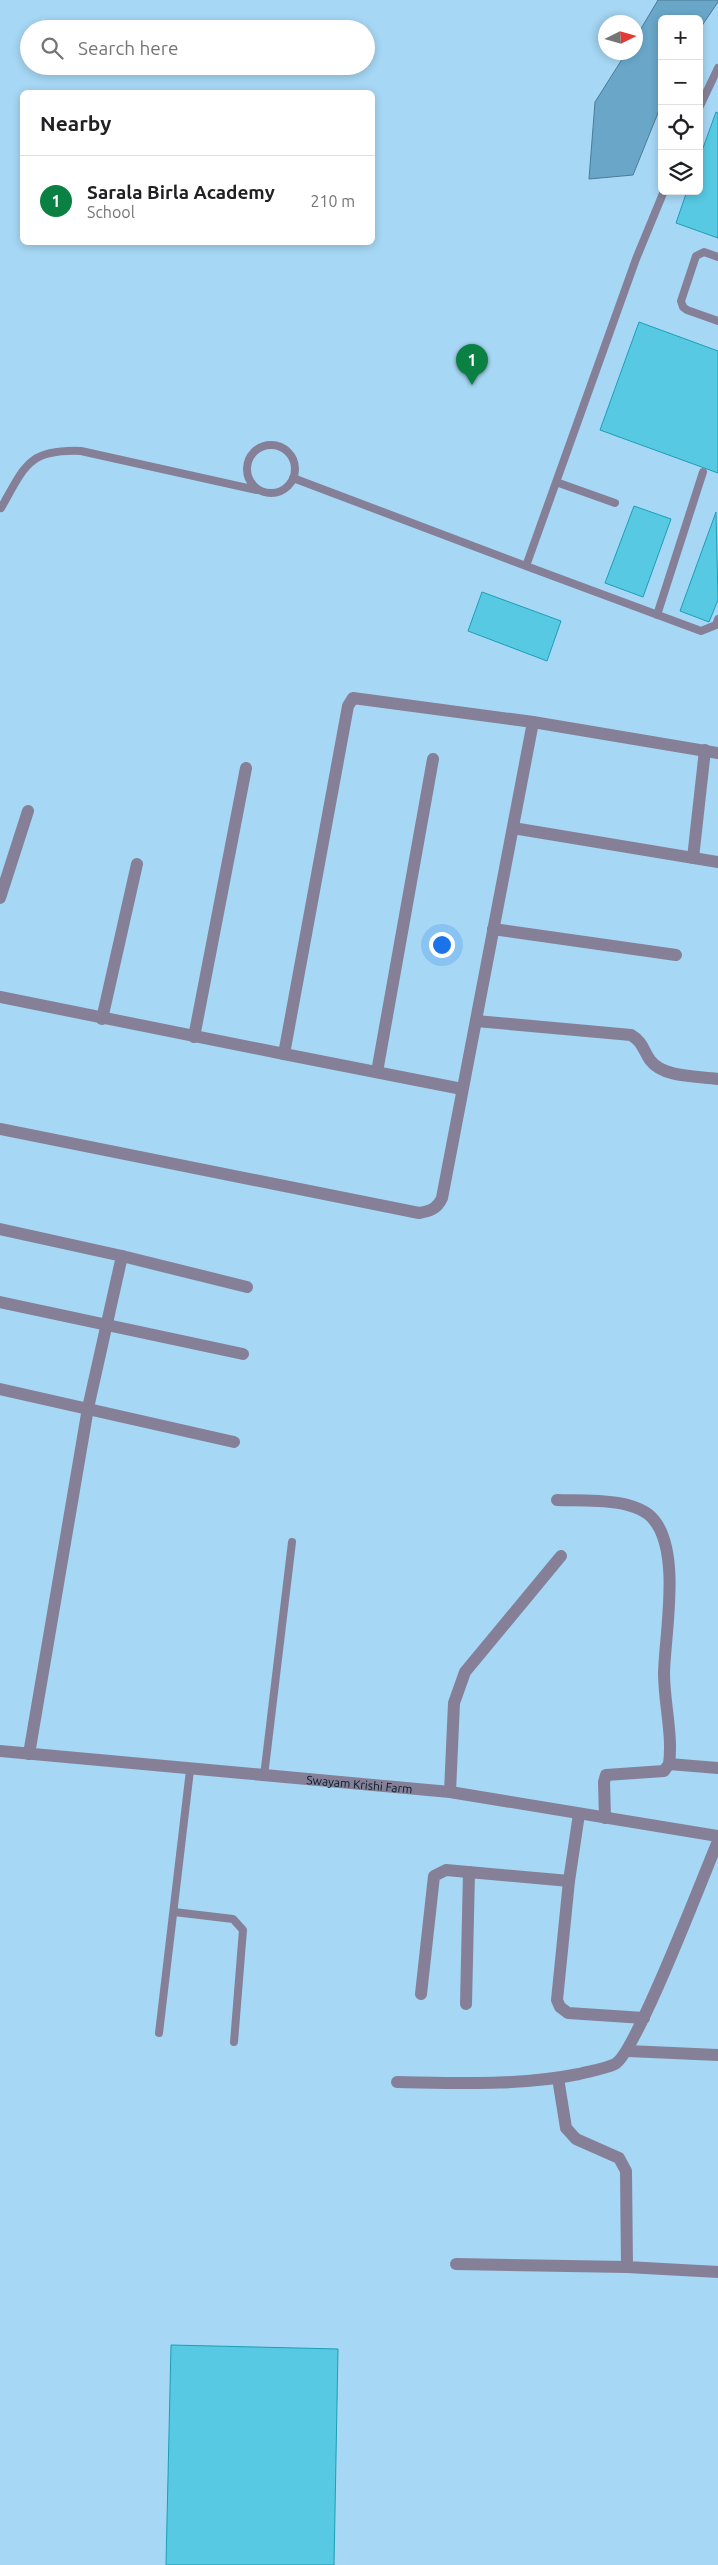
<!DOCTYPE html>
<meta charset="utf-8">
<style>
:root{--surface:#fff;--page:#f2f2f2;--text:#202124;--muted:#757577;--line:#e0e0e0;--accent:#0b8043}
body{margin:0;font-family:Ubuntu,sans-serif;background:var(--page);color:var(--text)}
.controls{position:absolute;right:15px;top:15px;display:grid;overflow:hidden;border-radius:8px;box-shadow:0 2px 8px #0003}
.controls button{width:45px;height:45px;display:grid;place-items:center;padding:0;border:0;border-bottom:1px solid var(--line);background:var(--surface);color:var(--text);font:25px sans-serif}
.compass{position:absolute;left:598px;top:15px;width:45px;height:45px;border-radius:50%;background:var(--surface);box-shadow:0 2px 8px #0003;rotate:85deg}
.you{position:absolute;left:441px;top:944px;width:18px;height:18px;margin:-12px;border:4px solid #fff;border-radius:50%;background:#1a73e8;box-shadow:0 0 0 8px #1a73e833}
.badge{display:grid;place-items:center;width:32px;height:32px;border-radius:50%;background:var(--accent);color:#fff;font-size:16px;font-weight:700}
.pin{position:absolute;translate:-50% -41px;filter:drop-shadow(0 1px 2px #0008)}
.pin::after{content:'';position:absolute;top:26px;width:18px;height:15px;background:inherit;clip-path:polygon(0 0,100% 0,50% 100%)}
.list{margin:0;padding:0;list-style:none}
h2{display:flex;justify-content:space-between;align-items:center;height:65px;margin:0;padding:0 20px;font-size:21px}
h2 small{font-size:16px;font-weight:400;color:var(--muted)}
.list li{display:grid;grid-template-columns:32px 1fr auto;gap:15px;align-items:center;box-sizing:border-box;height:90px;padding:0 20px;border-top:1px solid var(--line)}
.list b{display:block;font-size:19px;white-space:nowrap}
.list p{margin:0;font-size:16px;white-space:nowrap;color:var(--muted)}
.list em{font-size:16px;font-style:normal;color:var(--muted)}
.icon{flex:none;width:28px;height:28px;fill:none;stroke:currentColor;stroke-width:2;stroke-linecap:round;stroke-linejoin:round}
.map{position:relative;flex:none;width:718px;height:2565px;overflow:hidden}
.search{position:absolute;background:var(--surface);box-shadow:0 2px 8px #0003;left:20px;top:20px;width:355px;height:55px;display:flex;align-items:center;gap:12px;box-sizing:border-box;padding:0 18px;border-radius:28px;color:var(--muted);font-size:19px}
.panel{position:absolute;background:var(--surface);box-shadow:0 2px 8px #0003;left:20px;top:90px;width:355px;height:155px;border-radius:8px}
.map>svg:first-child{display:block}
</style>
<div class="map">
<svg width="718" height="2565" viewBox="0 0 718 2565">
<rect width="100%" height="100%" fill="#a6d7f4"/>
<path fill="#69a6c8" stroke="#4a7c98" d="M 658,0 L 718,0 L 718,2 L 699,30 L 699,19 L 662,19 L 662,103 L 633,175 L 589,179 L 595,102 L 626,53 L 636,52 L 636,37 Z"/>
<path fill="#57c9e3" stroke="#1c9eb6" d="M 716,112 L 718,113 L 718,238 L 676,223 L 687,191 L 699,191 L 699,159 Z
M 639,322 L 718,351 L 718,473 L 600,430 Z
M 634,506 L 671,519 L 643,597 L 605,583 Z
M 716,512 L 718,600 L 709,622 L 680,611 Z
M 482,592 L 561,621 L 547,661 L 468,631 Z
M 171,2345 L 338,2349 L 334,2565 L 166,2565 Z"/>
<g fill="none" stroke-linecap="round" stroke-linejoin="round">
<path stroke="#858098" stroke-width="8" d="M 699,108 L 718,68
M 664,191 L 636,259 L 526,566 L 701,631 L 716,625 L 718,619
M 718,257 L 704,252 L 696,256 L 681,301 L 683,307 L 687,310 L 718,321
M247 469a24 24 0 1 1 48 0a24 24 0 1 1-48 0Z
M 293,478 L 526,566
M 556,482 L 615,503
M 1,508 C 25,466 28,449 81,451 L 257,490
M 657,615 L 703,472
M 264,1776 L 292,1542
M 174,1912 L 233,1919 L 243,1930 L 234,2042
M 159,2033 L 190,1770"/>
<g stroke="#858098" stroke-width="12">
<path d="M 513,828 L 718,862"/>
<path d="M 693,858 L 705,750"/>
<path d="M 0,898 L 28,811"/>
<path d="M 493,929 L 676,955"/>
<path d="M 0,997 L 284,1054 L 348,706 L 353,698 L 533,722"/>
<path d="M 102,1019 L 137,864"/>
<path d="M 476,1021 L 631,1035 C 643,1042 643,1050 650,1060 C 663,1078 698,1076 718,1079"/>
<path d="M 194,1037 L 246,768"/>
<path d="M 284,1054 L 462,1089"/>
<path d="M 377,1072 L 433,759"/>
<path d="M 0,1129 L 419,1213 C 430,1211 437,1209 442,1198 L 533,722 L 718,753"/>
<path d="M 0,1229 L 122,1256 L 88,1408 L 29,1754"/>
<path d="M 122,1256 L 247,1287"/>
<path d="M 0,1302 L 243,1354"/>
<path d="M 0,1389 L 234,1442"/>
<path d="M 557,1500 C 584,1501 636,1497 654,1520 C 681,1553 665,1633 664,1673 C 664,1703 673,1735 669,1764 L 664,1771 L 606,1775 L 604,1782 L 605,1818"/>
<path id="s1" d="M 0,1751 L 450,1792 L 718,1836"/>
<path d="M 669,1764 L 718,1768"/>
<path d="M 450,1792 L 454,1703 L 465,1672 L 561,1556"/>
<path d="M 579,1814 L 569,1881 L 557,2000 L 560,2007 L 568,2013 L 644,2018"/>
<path d="M 421,1994 L 434,1876 L 446,1870 L 569,1881"/>
<path d="M 466,2004 L 469,1872"/>
<path d="M 628,2051 L 718,2055"/>
<path d="M 558,2078 L 566,2128 L 576,2139 L 619,2158 L 626,2171 L 627,2267 L 718,2272"/>
<path d="M 397,2082 C 458,2083 519,2086 579,2074 C 590,2071 605,2069 615,2064 C 636,2053 704,1874 718,1841"/>
<path d="M 456,2264 L 627,2267"/>
</g>
</g>
<g text-anchor="middle" dominant-baseline="central" stroke-width="4" stroke-linejoin="round" paint-order="stroke">
<g font-size="12" fill="#001a28" stroke="#a6d7f4">
<text stroke="none"><textPath href="#s1" startOffset="361">Swayam Krishi Farm</textPath></text>
</g>
</g>
</svg>
<div class="controls">
<button>+</button>
<button>−</button>
<button><svg class="icon" aria-label="locate" viewBox="0 0 24 24"><circle cx="12" cy="12" r="6"/><path d="M12 2v4M12 18v4M2 12h4M18 12h4"/></svg></button>
<button><svg class="icon" aria-label="layers" viewBox="0 0 24 24"><path d="M12 4l9 5-9 5-9-5zM3 14l9 5 9-5"/></svg></button>
</div>
<svg class="compass" viewBox="-18 -18 36 36"><path d="M0-13l5 13h-10z" fill="#e53935"/><path d="M0 13l5-13h-10z" fill="#757577"/></svg>
<div class="you"></div>
<div class="pin badge" style="left:472px;top:385px">1</div>
<div class="search"><svg class="icon" aria-label="search" viewBox="0 0 24 24"><circle cx="10" cy="10" r="6"/><path d="M15 15l6 6"/></svg>Search here</div>
<section class="panel">
<h2>Nearby<small></small></h2>
<ul class="list">
<li><span class="badge">1</span><div><b>Sarala Birla Academy</b><p>School</p></div><em>210 m</em></li>
</ul>
</section>
</div>
